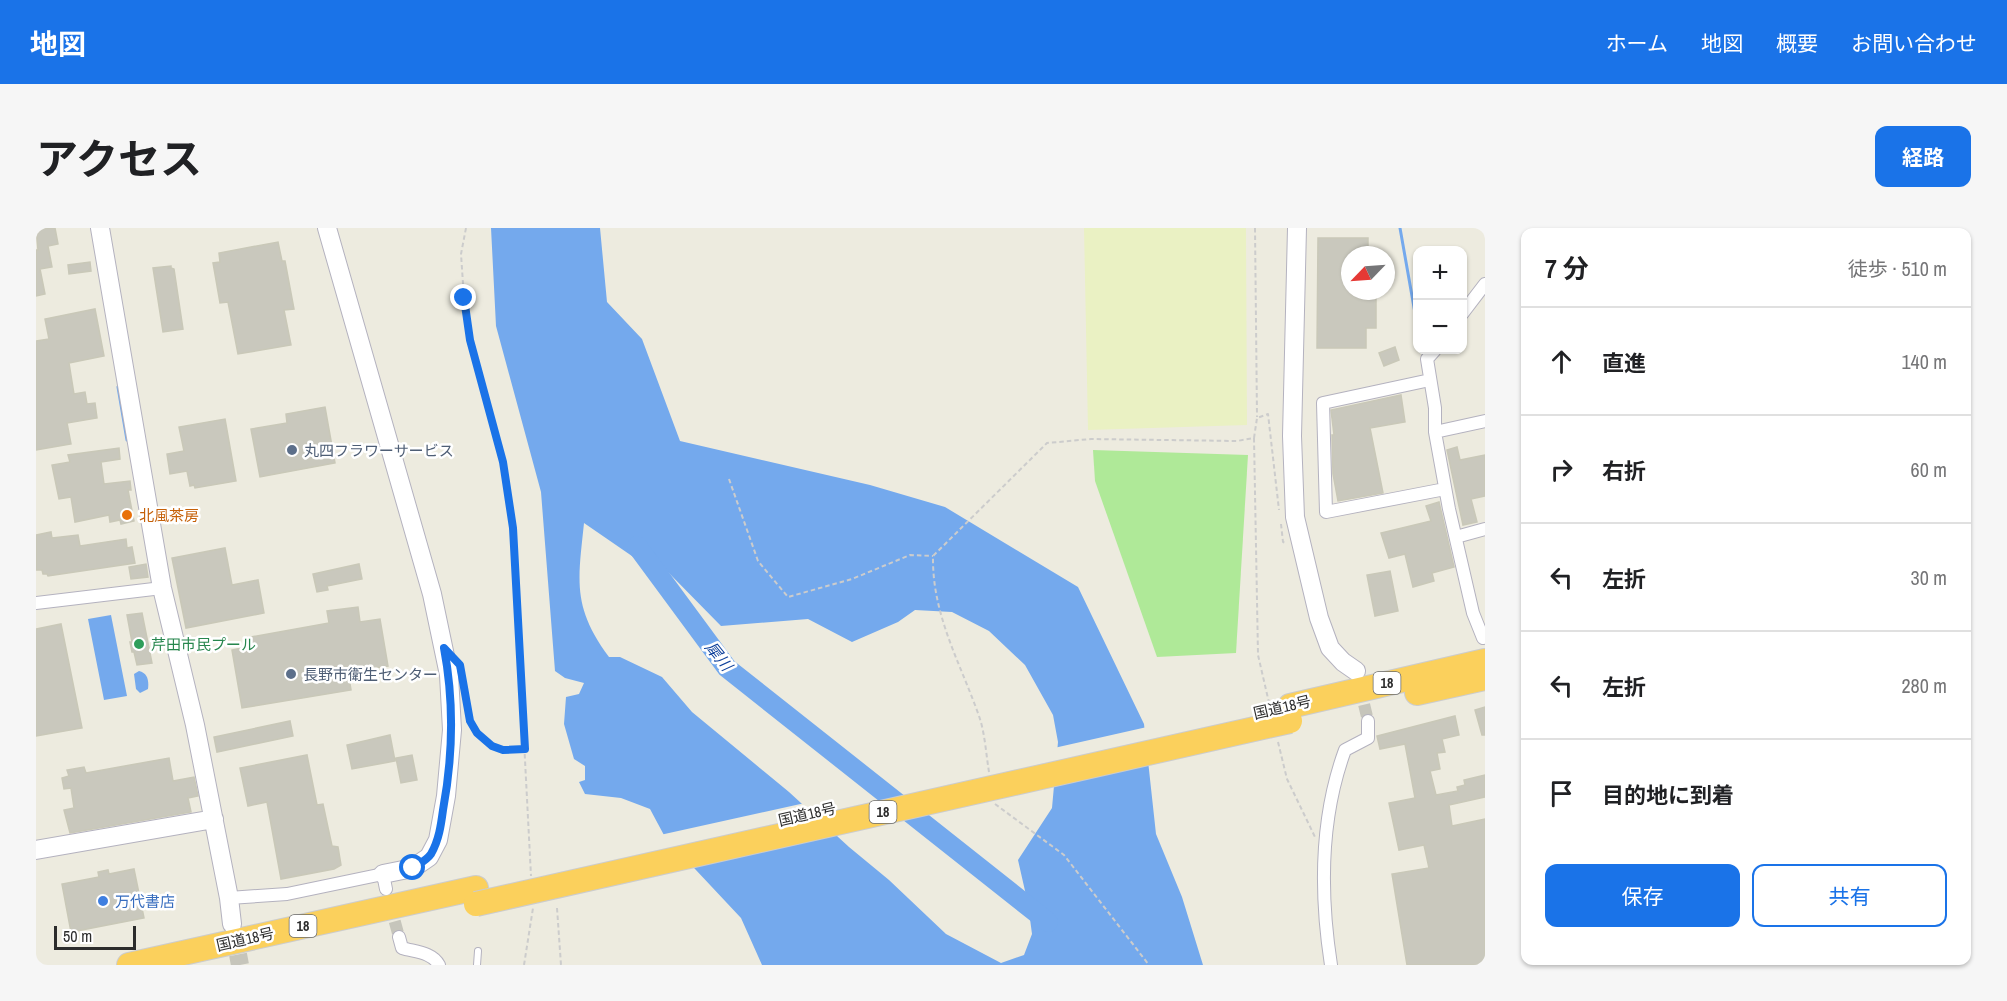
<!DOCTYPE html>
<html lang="ja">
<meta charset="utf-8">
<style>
:root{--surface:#fff;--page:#f6f6f6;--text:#202124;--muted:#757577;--line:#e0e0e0;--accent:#1a73e8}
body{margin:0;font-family:"Archivo Narrow","Noto Sans JP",sans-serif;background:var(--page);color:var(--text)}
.controls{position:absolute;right:18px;top:18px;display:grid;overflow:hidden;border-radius:12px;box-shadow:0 2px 4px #0004}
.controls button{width:54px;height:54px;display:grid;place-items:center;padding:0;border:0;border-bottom:2px solid var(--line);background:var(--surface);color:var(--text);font:30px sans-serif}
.compass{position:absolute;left:1305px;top:18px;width:54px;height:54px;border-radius:50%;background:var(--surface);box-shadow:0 2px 4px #0004;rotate:245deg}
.scale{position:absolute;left:18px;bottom:15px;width:82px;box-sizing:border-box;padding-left:6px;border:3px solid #2c2c2c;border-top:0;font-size:16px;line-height:21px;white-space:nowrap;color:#2c2c2c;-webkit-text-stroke:4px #fff;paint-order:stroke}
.stop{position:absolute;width:18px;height:18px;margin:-14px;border:4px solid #1a73e8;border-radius:50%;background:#fff}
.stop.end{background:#1a73e8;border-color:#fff;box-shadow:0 2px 6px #0008}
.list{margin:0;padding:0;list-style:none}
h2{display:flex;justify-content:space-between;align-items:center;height:78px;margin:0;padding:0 24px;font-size:26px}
h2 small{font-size:20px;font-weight:400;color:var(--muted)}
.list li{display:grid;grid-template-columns:39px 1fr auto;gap:18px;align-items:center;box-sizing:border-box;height:108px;padding:0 24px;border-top:2px solid var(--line)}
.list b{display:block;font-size:22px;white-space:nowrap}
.list em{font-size:20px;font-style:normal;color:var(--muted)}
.actions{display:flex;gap:12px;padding:18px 24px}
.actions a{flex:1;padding:14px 0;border:2px solid var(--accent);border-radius:12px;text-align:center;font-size:21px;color:var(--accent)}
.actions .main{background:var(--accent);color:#fff}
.icon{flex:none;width:33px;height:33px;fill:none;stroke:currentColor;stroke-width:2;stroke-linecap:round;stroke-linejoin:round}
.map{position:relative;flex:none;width:1449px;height:737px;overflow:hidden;border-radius:12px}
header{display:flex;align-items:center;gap:36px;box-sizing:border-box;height:84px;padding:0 30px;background:var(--accent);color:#fff}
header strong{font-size:28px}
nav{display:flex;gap:33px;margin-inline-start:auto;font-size:21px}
.intro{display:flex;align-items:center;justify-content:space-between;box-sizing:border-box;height:144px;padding:0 36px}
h1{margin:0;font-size:42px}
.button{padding:15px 27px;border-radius:12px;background:var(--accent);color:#fff;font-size:21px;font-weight:700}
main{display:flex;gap:36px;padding:0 36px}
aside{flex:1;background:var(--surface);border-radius:12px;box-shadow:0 2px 4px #0004}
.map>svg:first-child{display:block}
</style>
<header>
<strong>地図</strong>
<nav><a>ホーム</a><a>地図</a><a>概要</a><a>お問い合わせ</a></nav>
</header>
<div class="intro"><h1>アクセス</h1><a class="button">経路</a></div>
<main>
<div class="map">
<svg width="1449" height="737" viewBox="0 0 1449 737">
<rect width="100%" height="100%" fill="#edebdf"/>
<path fill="#eaf1c3" d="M 1048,0 L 1210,0 L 1211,197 L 1052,202 Z"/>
<path fill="#afe998" d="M 1057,222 L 1212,227 L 1200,425 L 1121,429 L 1059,253 Z"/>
<path fill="#74a9ed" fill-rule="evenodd" d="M 455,0 L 564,0 L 571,74 L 606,111 L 644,213 L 834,257 L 909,279 L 1042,359 L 1108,496 L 1120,606 L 1146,669 L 1167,737 L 726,737 L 705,690 L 629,609 L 614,581 L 585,570 L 549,566 L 543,554 L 549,552 L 549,538 L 538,531 L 528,496 L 530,469 L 543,466 L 548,455 L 529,450 L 519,443 L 505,264 L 460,98 ZM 548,295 L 609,337 L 627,339 L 685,398 L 772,391 L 816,414 L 862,394 L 879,382 L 916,384 L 953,403 L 989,437 L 1017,487 L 1022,514 L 1016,580 L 982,632 L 992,676 L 996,706 L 988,727 L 965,735 L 910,706 L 853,652 L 813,619 L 753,564 L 656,484 L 626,449 L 584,429 L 573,429 C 536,379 542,353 548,295 Z
M 75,387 L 91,468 L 68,472 L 52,391 Z
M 103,443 C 112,445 113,453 112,461 L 104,465 L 100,461 L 98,446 Z"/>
<path fill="#edebdf" d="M 1111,499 L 1115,536 L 1015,559 L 1018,520 Z
M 769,575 L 803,606 L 653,639 L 624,607 Z"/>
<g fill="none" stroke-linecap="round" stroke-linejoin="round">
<path stroke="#74a9ed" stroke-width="3" d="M 1364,0 L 1382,102
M 82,159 L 91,212"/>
<path stroke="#74a9ed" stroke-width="20" d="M 601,318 L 691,440 L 1012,694"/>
</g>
<path fill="#c9c8bd" stroke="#c9c8b8" stroke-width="1.5" d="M 0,0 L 19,0 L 22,16 L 12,18 L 16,39 L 4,41 L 9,66 L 0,68 L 0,22 L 2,22 Z
M 1282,10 L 1332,10 L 1332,27 L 1314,27 L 1314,63 L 1340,63 L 1340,100 L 1330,100 L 1330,120 L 1281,120 Z
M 242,14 L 246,33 L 249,33 L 258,81 L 248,82 L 255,117 L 202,126 L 192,74 L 184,75 L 177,35 L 184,34 L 183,25 Z
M 54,34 L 55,43 L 33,46 L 32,37 Z
M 135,38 L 135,40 L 138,41 L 147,101 L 127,104 L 117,40 Z
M 59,81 L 68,128 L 33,135 L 38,166 L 49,164 L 51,176 L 59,175 L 61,190 L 31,195 L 35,216 L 0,222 L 0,113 L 13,111 L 9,91 Z
M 1359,119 L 1363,132 L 1348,138 L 1343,125 Z
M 1365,167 L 1369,194 L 1334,200 L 1347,265 L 1302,273 L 1297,246 L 1296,207 L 1298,207 L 1295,182 Z
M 289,179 L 299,235 L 224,249 L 215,201 L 251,195 L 250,186 Z
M 189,191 L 200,253 L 159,260 L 158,257 L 154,258 L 151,243 L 134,246 L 131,226 L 148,223 L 143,199 Z
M 1421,219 L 1424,232 L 1449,227 L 1449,268 L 1435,271 L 1441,294 L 1427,297 L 1411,222 Z
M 83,220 L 84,231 L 65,234 L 68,256 L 94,253 L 95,262 L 92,262 L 98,293 L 85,296 L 84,292 L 74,294 L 73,287 L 39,294 L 35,269 L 23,271 L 16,237 L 34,234 L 32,227 Z
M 1403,274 L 1418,339 L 1396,345 L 1398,353 L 1377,359 L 1369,326 L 1353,330 L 1345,305 L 1395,293 L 1390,278 Z
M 15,304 L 16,310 L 42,307 L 44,318 L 90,311 L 91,320 L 96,319 L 99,335 L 12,348 L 11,346 L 7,346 L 6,342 L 0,342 L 0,307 Z
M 189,320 L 196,357 L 222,352 L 228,385 L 150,400 L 136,330 Z
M 110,336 L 112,349 L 95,351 L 93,339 Z
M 323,336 L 326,351 L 291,358 L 292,362 L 281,364 L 277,346 Z
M 1354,343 L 1362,383 L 1339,388 L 1331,347 Z
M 322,379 L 324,394 L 344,391 L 352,438 L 312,444 L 315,462 L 206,480 L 196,422 L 210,419 L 209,410 L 293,395 L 291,383 Z
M 106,385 L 116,435 L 101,437 L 98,424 L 96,424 L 94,414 L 96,414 L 91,387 Z
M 25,396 L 46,500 L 0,508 L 0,401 Z
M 1449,479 L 1449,507 L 1446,507 L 1439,482 Z
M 1419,488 L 1423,507 L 1406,511 L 1409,524 L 1401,525 L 1404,541 L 1394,543 L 1400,567 L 1422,563 L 1421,559 L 1429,557 L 1428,552 L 1449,547 L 1449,569 L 1413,577 L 1416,598 L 1449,591 L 1449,737 L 1371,737 L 1356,646 L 1393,640 L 1388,617 L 1363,622 L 1353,575 L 1379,570 L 1369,516 L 1344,521 L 1341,508 Z
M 254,493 L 257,508 L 181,524 L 178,509 Z
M 354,507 L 359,533 L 316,541 L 311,517 Z
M 271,527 L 281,577 L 287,576 L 296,618 L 302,619 L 305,637 L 298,641 L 245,651 L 231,574 L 212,578 L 204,540 Z
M 376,527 L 381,552 L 365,555 L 360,530 Z
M 133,530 L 137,553 L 158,549 L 162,568 L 152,570 L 155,584 L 34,605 L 28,582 L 38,580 L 35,560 L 28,561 L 26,550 L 33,548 L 31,542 L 48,539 L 50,545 Z
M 98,641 L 108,690 L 35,704 L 26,656 L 63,649 L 62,644 L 72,642 L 73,646 Z"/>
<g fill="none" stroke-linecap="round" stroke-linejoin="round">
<path stroke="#c6c5bb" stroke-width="12" stroke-dasharray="12 6" stroke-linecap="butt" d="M 1324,459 L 1332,493
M 354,676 L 363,709"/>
<path stroke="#c6c5bb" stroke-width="18" stroke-dasharray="18 9" stroke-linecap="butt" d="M 197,700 L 204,737"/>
<g stroke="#b4b2bf" stroke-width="8">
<path id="lane" d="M 441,737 L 442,723"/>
</g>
<g stroke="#b4b2bf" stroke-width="14">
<path id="street" d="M 1426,86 L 1449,56
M 1399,122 L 1391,131 L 1399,180 L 1399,204 L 1413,281 L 1437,385 L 1447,410
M 1394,152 L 1287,175 L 1290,284 L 1409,261
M 1399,204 L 1449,193
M 1420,309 L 1449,301
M 0,375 L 126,360
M 193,670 L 251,666 L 347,646 L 350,661
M 363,709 L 366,720 C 379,724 396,724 403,737
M 1295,737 C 1284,666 1284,590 1309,522 L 1332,510 L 1332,493"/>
</g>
<g stroke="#b4b2bf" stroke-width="20">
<path id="secondary" d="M 64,0 L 126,360 L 159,497 L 193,670 L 196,696
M 291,0 L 396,366 L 413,447 L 416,502 L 410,568 L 402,612 L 393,629 L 377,640 L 347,646
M 1261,0 L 1256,208 L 1259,289 L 1283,390 L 1294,420 L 1307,434 L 1320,443
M 0,622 L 178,591"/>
</g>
<g stroke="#ccc" stroke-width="26">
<path id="highway" d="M 1381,465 L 1449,450
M 1254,478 L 1449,433
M 93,737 L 440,660"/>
</g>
<path stroke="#ccc" stroke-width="2" stroke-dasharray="4.5 3" stroke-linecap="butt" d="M 430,0 L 425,26 L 428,70 L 434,112 L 467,234 L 477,300 L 495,648
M 1219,0 L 1221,189
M 1218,210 L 1222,427 L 1234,479
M 693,251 L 722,333 L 752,369 L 816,351 L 874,327 L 897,328
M 1245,296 L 1247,314 L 1250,315
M 430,471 C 434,493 441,516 466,522 C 472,524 482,521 489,521
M 1242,514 L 1251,551 L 1279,609
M 953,544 C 950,526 949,505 943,488 C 924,434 896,387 897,328 L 1011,215 L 1055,211 L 1201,213 L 1218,210 L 1221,190 L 1232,186 L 1243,282
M 959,576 L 1028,627 L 1113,737
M 521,680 L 525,737
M 488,737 L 497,680"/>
<use href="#lane" stroke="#fff" stroke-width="6"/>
<use href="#street" stroke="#fff" stroke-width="12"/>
<use href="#secondary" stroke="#fff" stroke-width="18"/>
<use href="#highway" stroke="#fbd05c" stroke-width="24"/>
<g stroke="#ccc" stroke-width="26" stroke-linecap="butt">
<path id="highway-bridge" d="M 440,676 L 1254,493"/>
</g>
<use href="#highway-bridge" stroke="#fbd05c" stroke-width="24"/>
</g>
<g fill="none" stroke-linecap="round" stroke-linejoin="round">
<path stroke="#1a73e8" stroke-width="8" d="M 377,640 C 383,636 391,632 395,626 C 403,612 405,597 407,582 C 417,528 418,473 408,420 L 424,437 L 434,493 L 441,505 L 456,518 L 467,522 L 489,521 L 477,300 L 467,234 L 434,112 L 428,70"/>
</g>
<g fill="#5c6f8a" stroke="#fff" stroke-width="2">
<circle cx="256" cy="222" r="6"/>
<circle cx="255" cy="446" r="6"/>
</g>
<circle fill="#e8710a" stroke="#fff" stroke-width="2" cx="91" cy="287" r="6"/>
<circle fill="#2e9e5b" stroke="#fff" stroke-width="2" cx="103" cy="416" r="6"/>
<circle fill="#3f7fe0" stroke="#fff" stroke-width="2" cx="67" cy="673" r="6"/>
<g text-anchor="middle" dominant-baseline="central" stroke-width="5" stroke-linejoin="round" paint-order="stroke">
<g fill="#fff" stroke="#6b6b6b" stroke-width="1.5">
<rect x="1337.5" y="444" width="27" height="22" rx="4.5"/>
<rect x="833.5" y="573" width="27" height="22" rx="4.5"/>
<rect x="253.5" y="687" width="27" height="22" rx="4.5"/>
</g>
<g font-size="14" font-weight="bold" fill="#2c2c2c">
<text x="1351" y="455">18</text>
<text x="847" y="584">18</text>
<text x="267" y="698">18</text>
</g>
<g font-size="15" fill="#4e5e75" stroke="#fff" text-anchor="start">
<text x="268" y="222">丸四フラワーサービス</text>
<text x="267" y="446">長野市衛生センター</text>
</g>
<g font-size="15" fill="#c56008" stroke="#fff" text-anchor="start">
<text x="103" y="287">北風茶房</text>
</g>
<g font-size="15" fill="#27864d" stroke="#fff" text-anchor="start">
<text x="115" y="416">芹田市民プール</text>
</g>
<g font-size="15" fill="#2c2c2c" stroke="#fff">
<text transform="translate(1246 479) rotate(-13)">国道18号</text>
<text transform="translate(771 586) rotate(-13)">国道18号</text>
<text transform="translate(209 711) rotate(-13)">国道18号</text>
</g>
<g font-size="15" fill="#366cbe" stroke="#fff" text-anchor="start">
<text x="79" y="673">万代書店</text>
</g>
<g font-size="16" font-style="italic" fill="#10429c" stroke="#fff">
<text transform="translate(683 428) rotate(51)">犀川</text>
</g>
</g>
</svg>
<div class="controls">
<button>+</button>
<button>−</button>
</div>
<svg class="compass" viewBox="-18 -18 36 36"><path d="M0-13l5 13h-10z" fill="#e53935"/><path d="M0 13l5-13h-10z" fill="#757577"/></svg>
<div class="scale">50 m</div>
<div class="stop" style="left:377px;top:640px"></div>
<div class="stop end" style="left:428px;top:70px"></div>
</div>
<aside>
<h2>7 分<small>徒歩 · 510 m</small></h2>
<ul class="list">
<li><svg class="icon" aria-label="ahead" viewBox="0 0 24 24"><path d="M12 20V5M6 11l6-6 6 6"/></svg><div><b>直進</b></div><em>140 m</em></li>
<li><svg class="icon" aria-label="right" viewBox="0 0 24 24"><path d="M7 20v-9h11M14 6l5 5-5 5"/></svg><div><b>右折</b></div><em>60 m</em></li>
<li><svg class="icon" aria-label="left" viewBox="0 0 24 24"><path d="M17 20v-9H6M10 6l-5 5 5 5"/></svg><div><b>左折</b></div><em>30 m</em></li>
<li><svg class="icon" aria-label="left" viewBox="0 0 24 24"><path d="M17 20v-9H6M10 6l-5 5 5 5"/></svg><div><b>左折</b></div><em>280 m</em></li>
<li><svg class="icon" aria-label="arrive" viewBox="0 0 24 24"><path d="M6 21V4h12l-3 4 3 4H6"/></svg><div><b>目的地に到着</b></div></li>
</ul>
<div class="actions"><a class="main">保存</a><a>共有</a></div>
</aside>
</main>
